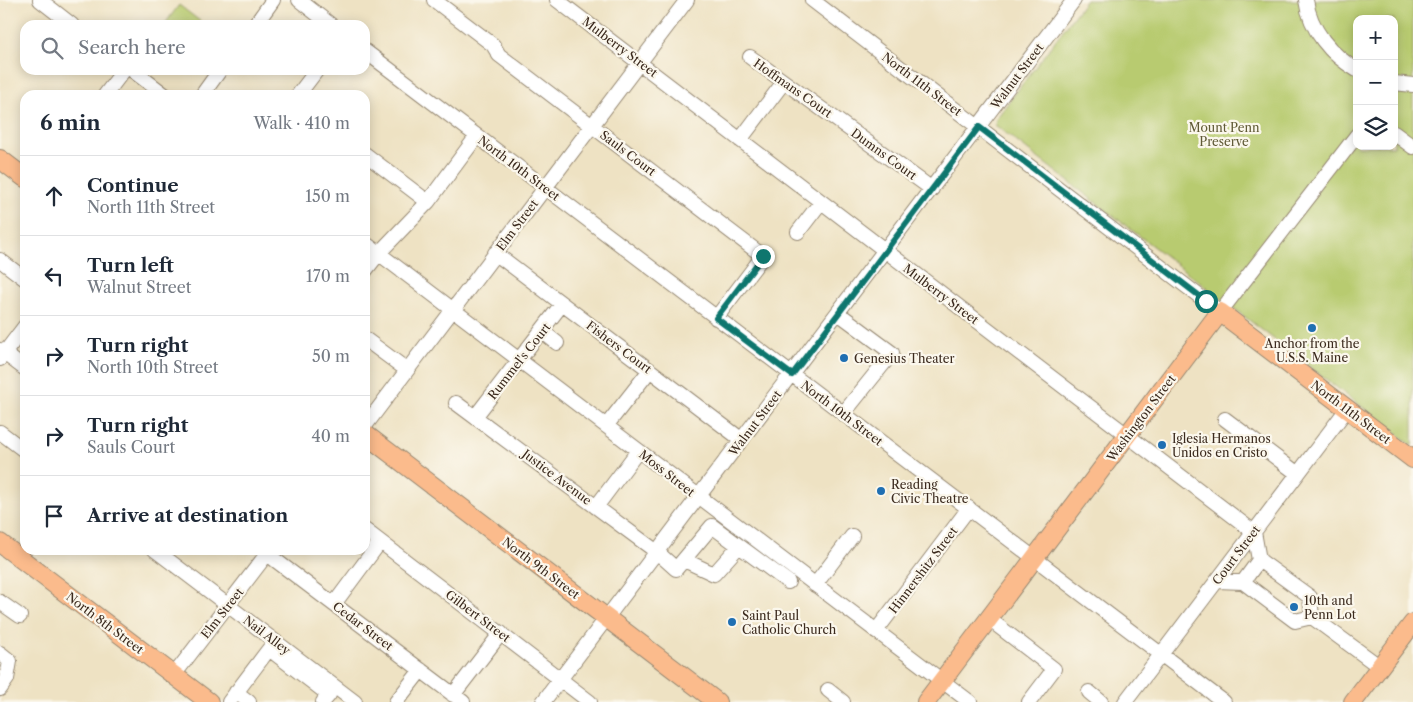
<!DOCTYPE html>
<meta charset="utf-8">
<style>
:root{--surface:#fff;--page:#f2f2f3;--text:#1f2937;--muted:#747a83;--line:#e0e1e3}
body{margin:0;font-family:"Libre Caslon Text",serif;background:var(--page);color:var(--text)}
.controls{position:absolute;right:15px;top:15px;display:grid;overflow:hidden;border-radius:10px;box-shadow:0 2px 12px #0003}
.controls button{width:45px;height:45px;display:grid;place-items:center;padding:0;border:0;border-bottom:1px solid var(--line);background:var(--surface);color:var(--text);font:25px sans-serif}
.stop{position:absolute;width:15px;height:15px;margin:-11px;border:4px solid #0f766e;border-radius:50%;background:#fff}
.stop.end{background:#0f766e;border-color:#fff;box-shadow:0 1px 5px #0008}
.list{margin:0;padding:0;list-style:none}
h2{display:flex;justify-content:space-between;align-items:center;height:65px;margin:0;padding:0 20px;font-size:21px}
h2 small{font-size:16px;font-weight:400;color:var(--muted)}
.list li{display:grid;grid-template-columns:32px 1fr auto;gap:15px;align-items:center;box-sizing:border-box;height:80px;padding:0 20px;border-top:1px solid var(--line)}
.list b{display:block;font-size:19px;white-space:nowrap}
.list p{margin:0;font-size:16px;white-space:nowrap;color:var(--muted)}
.list em{font-size:16px;font-style:normal;color:var(--muted)}
.icon{flex:none;width:28px;height:28px;fill:none;stroke:currentColor;stroke-width:2;stroke-linecap:round;stroke-linejoin:round}
.map{position:relative;flex:none;width:1413px;height:702px;overflow:hidden}
.search{position:absolute;background:var(--surface);box-shadow:0 2px 12px #0003;left:20px;top:20px;width:350px;height:55px;display:flex;align-items:center;gap:12px;box-sizing:border-box;padding:0 18px;border-radius:15px;color:var(--muted);font-size:19px}
.panel{position:absolute;background:var(--surface);box-shadow:0 2px 12px #0003;left:20px;top:90px;width:350px;height:465px;border-radius:15px}
.map>svg:first-child{display:block}
</style>
<div class="map">
<svg width="1413" height="702" viewBox="0 0 1413 702">
<rect width="100%" height="100%" fill="#fbf7ec"/>
<filter id="ink" filterUnits="userSpaceOnUse"><feTurbulence type="fractalNoise" baseFrequency=".02" numOctaves="2"/><feDisplacementMap in="SourceGraphic" scale="10" xChannelSelector="R" yChannelSelector="G"/><feConvolveMatrix kernelMatrix="1 2 1 2 8 2 1 2 1" color-interpolation-filters="sRGB"/></filter>
<filter id="wash" filterUnits="userSpaceOnUse"><feTurbulence type="fractalNoise" baseFrequency=".0096" numOctaves="4" result="noise"/><feDisplacementMap in="SourceGraphic" scale="20" xChannelSelector="R" yChannelSelector="G"/><feGaussianBlur stdDeviation="1.12" result="paint"/><feColorMatrix in="noise" values="0 0 0 0 0 0 0 0 0 0 0 0 0 0 0 0 0 1.4 0 .05"/><feComposite in="paint" operator="in"/></filter>
<g filter="url(#wash)">
<rect width="100%" height="100%" fill="#eee2c3"/>
<path fill="#b8cb6f" stroke="#7a7a46" fill-rule="evenodd" d="M 1086,0 L 1413,0 L 1413,446 L 995,125 L 996,119 ZM 1357,19 L 1394,19 L 1394,146 L 1357,146 Z
M 179,5 L 205,25 L 164,25 Z"/>
</g>
<g filter="url(#ink)">
<g fill="none" stroke-linecap="round" stroke-linejoin="round">
<g stroke="#948670" stroke-width="16">
<path id="minor" d="M 40,0 L 72,25
M 299,0 L 331,25
M 434,0 L 493,45 L 499,55 L 763,256 L 716,318
M 557,0 L 1254,532 L 1259,560 L 1310,597 L 1312,617 L 1295,621 L 1243,582 L 1217,581
M 812,0 L 1220,312 L 1357,135
M 1306,0 C 1310,30 1331,55 1357,70
M 255,25 L 273,0
M 365,51 L 1224,702
M 750,57 L 932,189
M 132,70 L 165,95
M 1394,83 L 1413,85
M 105,95 L 124,70
M 202,95 L 220,70
M 298,95 L 317,70
M 1394,133 L 1413,147
M 740,140 L 783,83
M 365,154 L 428,202
M 798,232 L 821,202
M 365,243 L 970,702
M 495,253 L 742,440
M 0,260 L 25,279
M 365,271 L 379,253 L 428,202 L 477,136
M 838,313 L 892,353 L 843,414
M 542,331 L 557,343
M 365,339 L 407,370
M 0,350 L 25,369
M 0,359 L 25,326
M 456,403 L 657,552 L 676,569 L 712,526 L 788,582
M 475,417 L 562,304
M 1225,419 L 1298,474
M 365,426 L 687,0
M 606,426 L 650,370
M 0,432 L 25,451
M 596,507 L 638,451
M 365,530 L 590,702
M 155,550 L 355,702
M 262,550 L 463,702
M 684,560 L 714,574 L 739,546
M 1243,582 L 1259,560
M 815,585 L 852,536
M 0,602 L 20,616
M 334,604 L 380,542
M 1312,617 L 1380,667
M 989,619 L 1054,669 L 1029,702
M 876,631 L 969,508
M 0,653 L 10,661 L 7,679 L 0,689
M 174,675 L 270,550
M 828,690 L 843,702
M 236,692 L 249,702
M 1089,692 L 1101,702
M 453,695 L 501,633
M 229,702 L 269,649 L 329,695 L 323,702
M 396,702 L 421,670
M 543,702 L 1074,0
M 1125,702 L 1347,409"/>
</g>
<g stroke="#948670" stroke-width="20">
<path id="major" d="M 0,159 L 25,178
M 365,434 L 717,702
M 0,543 L 209,702
M 926,702 L 1220,312 L 1413,459
M 1353,702 L 1413,623"/>
</g>
<use href="#minor" stroke="#fff" stroke-width="14"/>
<use href="#major" stroke="#fbbb8c" stroke-width="18"/>
</g>
</g>
<g fill="none" stroke-linecap="round" stroke-linejoin="round" filter="url(#ink)">
<path stroke="#0f766e" stroke-width="6" d="M 763,256 L 716,318 L 792,375 L 979,127 L 1206,301"/>
</g>
<g fill="#1f6fb2" stroke="#fbf7ec" stroke-width="2">
<circle cx="1312" cy="328" r="5"/>
<circle cx="844" cy="358" r="5"/>
<circle cx="1162" cy="445" r="5"/>
<circle cx="881" cy="491" r="5"/>
<circle cx="1294" cy="607" r="5"/>
<circle cx="732" cy="622" r="5"/>
</g>
<g text-anchor="middle" dominant-baseline="central" stroke-width="4.5" stroke-linejoin="round" paint-order="stroke">
<g font-size="12" fill="#3b2a1e" stroke="#fbf7ec">
<text transform="translate(620 47) rotate(37)">Mulberry Street</text>
<text transform="translate(1017 76) rotate(-53)">Walnut Street</text>
<text transform="translate(922 84) rotate(37)">North 11th Street</text>
<text transform="translate(793 88) rotate(35)">Hoffmans Court</text>
<text transform="translate(628 153) rotate(37)">Sauls Court</text>
<text transform="translate(884 154) rotate(36)">Dumns Court</text>
<text transform="translate(519 168) rotate(37)">North 10th Street</text>
<text transform="translate(517 225) rotate(-53)">Elm Street</text>
<text transform="translate(941 294) rotate(37)">Mulberry Street</text>
<text transform="translate(619 347) rotate(37)">Fishers Court</text>
<text transform="translate(519 361) rotate(-52)">Rummel's Court</text>
<text transform="translate(1351 412) rotate(37)">North 11th Street</text>
<text transform="translate(842 413) rotate(37)">North 10th Street</text>
<text transform="translate(1141 418) rotate(-53)">Washington Street</text>
<text transform="translate(755 423) rotate(-53)">Walnut Street</text>
<text transform="translate(667 473) rotate(38)">Moss Street</text>
<text transform="translate(557 477) rotate(37)">Justice Avenue</text>
<text transform="translate(1236 555) rotate(-53)">Court Street</text>
<text transform="translate(541 568) rotate(37)">North 9th Street</text>
<text transform="translate(923 570) rotate(-53)">Hinnershitz Street</text>
<text transform="translate(222 613) rotate(-52)">Elm Street</text>
<text transform="translate(478 616) rotate(37)">Gilbert Street</text>
<text transform="translate(105 623) rotate(37)">North 8th Street</text>
<text transform="translate(363 626) rotate(37)">Cedar Street</text>
<text transform="translate(267 635) rotate(37)">Nail Alley</text>
</g>
<g font-size="12" fill="#605a36" stroke="#fbf7ec">
<text x="1224" y="127">Mount Penn<tspan x="1224" dy="14">Preserve</tspan></text>
</g>
<g font-size="12" fill="#3b2a1e" stroke="#fbf7ec" text-anchor="start">
<text x="1312" y="343" text-anchor="middle">Anchor from the<tspan x="1312" dy="14">U.S.S. Maine</tspan></text>
<text x="854" y="358">Genesius Theater</text>
<text x="1172" y="438">Iglesia Hermanos<tspan x="1172" dy="14">Unidos en Cristo</tspan></text>
<text x="891" y="484">Reading<tspan x="891" dy="14">Civic Theatre</tspan></text>
<text x="1304" y="600">10th and<tspan x="1304" dy="14">Penn Lot</tspan></text>
<text x="742" y="615">Saint Paul<tspan x="742" dy="14">Catholic Church</tspan></text>
</g>
</g>
</svg>
<div class="controls">
<button>+</button>
<button>−</button>
<button><svg class="icon" aria-label="layers" viewBox="0 0 24 24"><path d="M12 4l9 5-9 5-9-5zM3 14l9 5 9-5"/></svg></button>
</div>
<div class="stop" style="left:1206px;top:301px"></div>
<div class="stop end" style="left:763px;top:256px"></div>
<div class="search"><svg class="icon" aria-label="search" viewBox="0 0 24 24"><circle cx="10" cy="10" r="6"/><path d="M15 15l6 6"/></svg>Search here</div>
<section class="panel">
<h2>6 min<small>Walk · 410 m</small></h2>
<ul class="list">
<li><svg class="icon" aria-label="ahead" viewBox="0 0 24 24"><path d="M12 20V5M6 11l6-6 6 6"/></svg><div><b>Continue</b><p>North 11th Street</p></div><em>150 m</em></li>
<li><svg class="icon" aria-label="left" viewBox="0 0 24 24"><path d="M17 20v-9H6M10 6l-5 5 5 5"/></svg><div><b>Turn left</b><p>Walnut Street</p></div><em>170 m</em></li>
<li><svg class="icon" aria-label="right" viewBox="0 0 24 24"><path d="M7 20v-9h11M14 6l5 5-5 5"/></svg><div><b>Turn right</b><p>North 10th Street</p></div><em>50 m</em></li>
<li><svg class="icon" aria-label="right" viewBox="0 0 24 24"><path d="M7 20v-9h11M14 6l5 5-5 5"/></svg><div><b>Turn right</b><p>Sauls Court</p></div><em>40 m</em></li>
<li><svg class="icon" aria-label="arrive" viewBox="0 0 24 24"><path d="M6 21V4h12l-3 4 3 4H6"/></svg><div><b>Arrive at destination</b></div></li>
</ul>
</section>
</div>
